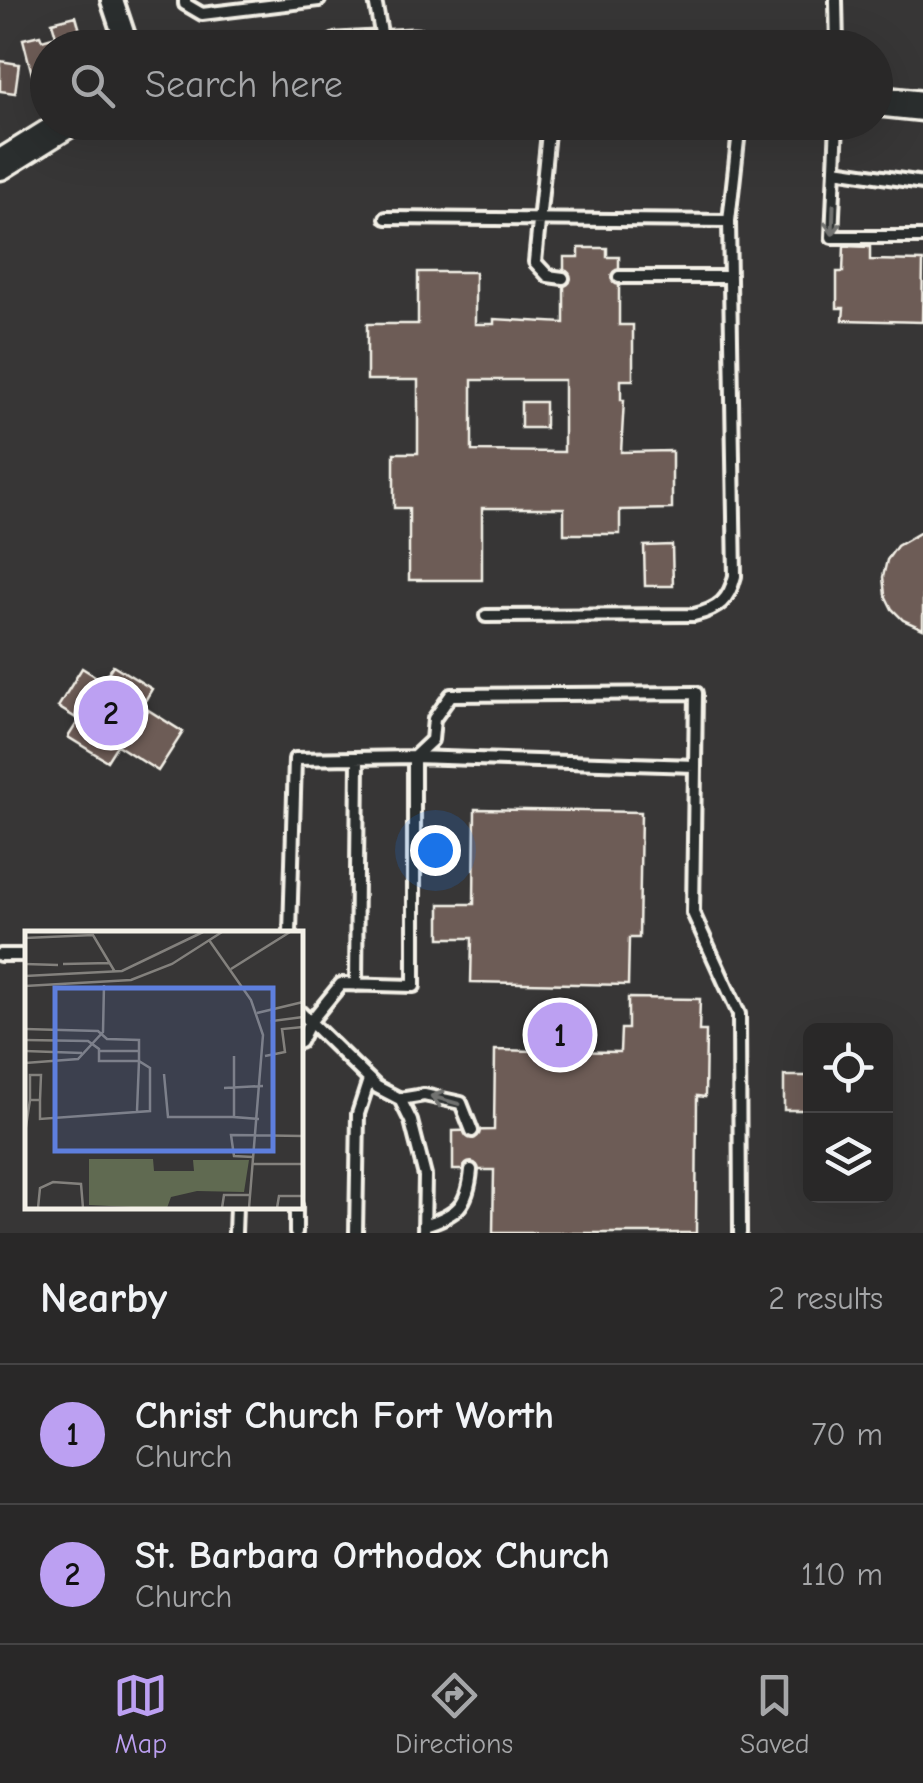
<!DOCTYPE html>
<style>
:root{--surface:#292828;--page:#313030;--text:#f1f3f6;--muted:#a5a6a8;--line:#454445;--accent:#bca0f2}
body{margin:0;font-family:"Comic Neue",sans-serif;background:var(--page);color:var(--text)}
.controls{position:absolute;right:30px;bottom:30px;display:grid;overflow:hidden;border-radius:15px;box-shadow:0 10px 40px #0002}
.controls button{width:90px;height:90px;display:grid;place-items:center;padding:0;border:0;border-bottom:2px solid var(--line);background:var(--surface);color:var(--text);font:50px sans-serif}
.you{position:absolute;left:435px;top:850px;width:35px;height:35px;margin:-25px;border:8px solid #fff;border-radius:50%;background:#1a73e8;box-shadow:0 0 0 15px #1a73e833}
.badge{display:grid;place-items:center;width:65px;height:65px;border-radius:50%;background:var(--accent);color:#111;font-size:32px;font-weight:700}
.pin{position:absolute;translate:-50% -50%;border:5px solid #fff;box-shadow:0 2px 10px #0006}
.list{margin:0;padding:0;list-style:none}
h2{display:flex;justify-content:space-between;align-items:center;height:130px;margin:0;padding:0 40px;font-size:42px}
h2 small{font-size:32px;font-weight:400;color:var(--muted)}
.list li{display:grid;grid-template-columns:65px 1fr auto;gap:30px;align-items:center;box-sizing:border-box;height:140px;padding:0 40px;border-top:2px solid var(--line)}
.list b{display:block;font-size:38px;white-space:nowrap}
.list p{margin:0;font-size:32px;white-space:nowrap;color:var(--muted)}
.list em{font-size:32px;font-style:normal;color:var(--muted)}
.icon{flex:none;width:55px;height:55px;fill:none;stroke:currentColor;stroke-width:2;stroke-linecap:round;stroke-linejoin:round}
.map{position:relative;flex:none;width:923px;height:1233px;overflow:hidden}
.search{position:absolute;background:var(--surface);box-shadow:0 10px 40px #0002;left:30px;right:30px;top:30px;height:110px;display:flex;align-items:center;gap:25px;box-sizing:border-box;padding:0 35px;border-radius:55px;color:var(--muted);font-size:38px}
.sheet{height:410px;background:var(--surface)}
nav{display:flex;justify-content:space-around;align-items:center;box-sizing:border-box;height:140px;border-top:2px solid var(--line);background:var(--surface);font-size:28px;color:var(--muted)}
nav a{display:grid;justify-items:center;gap:5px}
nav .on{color:var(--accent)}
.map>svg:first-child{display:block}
</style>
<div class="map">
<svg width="923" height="1233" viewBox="0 0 923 1233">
<rect width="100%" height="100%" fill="#373636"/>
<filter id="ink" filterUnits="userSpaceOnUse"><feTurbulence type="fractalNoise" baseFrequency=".01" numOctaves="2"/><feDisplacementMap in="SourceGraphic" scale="20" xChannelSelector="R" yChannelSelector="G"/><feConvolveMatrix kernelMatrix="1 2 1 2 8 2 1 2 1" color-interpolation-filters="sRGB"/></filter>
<g filter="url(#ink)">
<path fill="#6d5c56" stroke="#f4f1e8" stroke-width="2.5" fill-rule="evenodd" d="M 76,16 L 85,48 L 48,48 L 48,87 L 36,90 L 23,39 L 40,35 L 42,40 L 56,36 L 52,22 Z
M 0,61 L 19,64 L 15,93 L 0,91 Z
M 844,246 L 870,247 L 870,260 L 923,261 L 922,322 L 843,320 L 844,308 L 837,308 L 837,272 L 843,272 Z
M 579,248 L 607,248 L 607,257 L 619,257 L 619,325 L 633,325 L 633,380 L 621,380 L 621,400 L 624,400 L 621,452 L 672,451 L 672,509 L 620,510 L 620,534 L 564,534 L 564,508 L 482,508 L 482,580 L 409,580 L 409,508 L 394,508 L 394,453 L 418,453 L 418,380 L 367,380 L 367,324 L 418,324 L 418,272 L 475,272 L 475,324 L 494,324 L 494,319 L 564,323 L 564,257 L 579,257 ZM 472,380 L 564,380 L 564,452 L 472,451 Z
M 521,402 L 545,402 L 545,428 L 521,428 Z
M 923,531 L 923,629 L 903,620 L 892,609 L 885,595 L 883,577 L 887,560 L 897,546 Z
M 672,545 L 673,586 L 645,586 L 644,546 Z
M 113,665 L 152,689 L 142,706 L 183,732 L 158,771 L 117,745 L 107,761 L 68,737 L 79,720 L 58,707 L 82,668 L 103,681 Z
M 475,809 L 641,812 L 639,938 L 629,938 L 628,985 L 471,982 L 472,938 L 440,938 L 440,904 L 474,904 Z
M 628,998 L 700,999 L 699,1031 L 706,1031 L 705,1097 L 697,1096 L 696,1233 L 493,1233 L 494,1170 L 453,1170 L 453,1131 L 494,1130 L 495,1050 L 535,1051 L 535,1046 L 548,1046 L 548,1051 L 620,1052 L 621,1029 L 628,1029 Z
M 784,1076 L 808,1076 L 808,1110 L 784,1110 Z"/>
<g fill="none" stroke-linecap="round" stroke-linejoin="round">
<g stroke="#f4f1e8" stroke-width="18">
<path id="lane" d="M 185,0 L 185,4 L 202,14 L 319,0
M 375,0 L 383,44
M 836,0 L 837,48
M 549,122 L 535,262 L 548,276 L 563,278
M 837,122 L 832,237 L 923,237
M 835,170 L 923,183
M 386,218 L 729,221 L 740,122
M 619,277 L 730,277
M 486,616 L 694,615 C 719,609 729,600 735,576 L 729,221
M 290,933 L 295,759 L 414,757 L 432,740 L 434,719 L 451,695 L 696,693 L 693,913 L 739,1014 L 740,1233
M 0,955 L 28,955
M 356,985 L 358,758
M 300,1012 L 377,1087 L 400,1099 L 411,1121 L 425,1176 L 424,1233
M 300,1042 L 310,1022 L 341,984 L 414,986 L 414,757 L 695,766
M 400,1099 L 424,1095 L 461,1103 L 472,1131
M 424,1225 C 458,1215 468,1205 471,1170
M 235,1233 L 236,1206
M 296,1233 L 296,1206
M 356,1233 L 358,1114 L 369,1080"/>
</g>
<g stroke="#f4f1e8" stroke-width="28">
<path id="street" d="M 112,0 L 128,48"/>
</g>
<g stroke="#f4f1e8" stroke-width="35">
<path id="secondary" d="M 338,48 L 412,44 L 480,48
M 876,101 L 923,106
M 0,165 L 69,122"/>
</g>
<use href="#lane" stroke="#2a2d2e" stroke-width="10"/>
<use href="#street" stroke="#2a2d2e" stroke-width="20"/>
<use href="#secondary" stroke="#2a2d2e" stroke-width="28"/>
</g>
<defs><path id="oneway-shaft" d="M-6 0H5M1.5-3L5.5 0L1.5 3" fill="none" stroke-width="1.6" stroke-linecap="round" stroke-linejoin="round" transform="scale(2.5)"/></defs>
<g stroke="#71726f">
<use href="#oneway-shaft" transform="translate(833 220) rotate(92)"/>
<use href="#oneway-shaft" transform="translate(445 1100) rotate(-164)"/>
</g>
</g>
<g transform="translate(25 931)">
<rect width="278" height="278" fill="#373636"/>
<path d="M 64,228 L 128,228 L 129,240 L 169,240 L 168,229 L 224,229 L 219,261 L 172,260 L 146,266 L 142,277 L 127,277 L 64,274 Z" fill="#606a51"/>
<path fill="none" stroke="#83817d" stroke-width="2.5" d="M 0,7 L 68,4 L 90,41M 184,9 L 226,69 L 238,104 L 224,277M 0,33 L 33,34M 38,33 L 85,32M 206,38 L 265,1M 0,45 L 97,40 L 178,1M 0,55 L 106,49 L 147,33 L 197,1M 232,82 L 278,71M 0,98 L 73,100 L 82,108 L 114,109 L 114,130 L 125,137 L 125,180 L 15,188 L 15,169 L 5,169 L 0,202M 0,109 L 63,110 L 74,118 L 74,130 L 114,130 L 112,180M 0,120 L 57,122M 74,120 L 114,120M 249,123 L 247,90 L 278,86M 209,125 L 209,186 L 234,188M 240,125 L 260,121 L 257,98 L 278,96M 0,132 L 53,128 L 78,101 L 79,54M 139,143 L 143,186 L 209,186M 199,157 L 238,155M 5,169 L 5,144 L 16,144 L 15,169M 228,226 L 209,225 L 206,204 L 278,205M 228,233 L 278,233M 13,277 L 15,257 L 28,251 L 56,253 L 58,277M 197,277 L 199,264 L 224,264M 252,277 L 254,265 L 278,265"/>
<path fill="#5e7fdd" fill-opacity="0.15" stroke="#5e7fdd" stroke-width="5" d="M 30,57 L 248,57 L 248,220 L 30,220 Z"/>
<rect width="278" height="278" fill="none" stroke="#f4f1e8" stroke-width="5"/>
</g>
</svg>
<div class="controls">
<button><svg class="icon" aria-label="locate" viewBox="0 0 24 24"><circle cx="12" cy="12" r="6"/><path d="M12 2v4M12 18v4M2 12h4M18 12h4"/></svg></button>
<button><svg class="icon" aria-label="layers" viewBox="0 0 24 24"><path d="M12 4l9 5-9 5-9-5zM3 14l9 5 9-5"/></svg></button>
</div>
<div class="you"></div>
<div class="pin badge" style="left:560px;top:1035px">1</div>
<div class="pin badge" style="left:111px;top:713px">2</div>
<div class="search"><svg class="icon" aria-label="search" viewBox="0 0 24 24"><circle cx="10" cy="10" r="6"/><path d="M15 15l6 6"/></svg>Search here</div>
</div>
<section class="sheet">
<h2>Nearby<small>2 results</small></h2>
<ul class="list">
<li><span class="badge">1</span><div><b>Christ Church Fort Worth</b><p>Church</p></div><em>70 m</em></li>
<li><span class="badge">2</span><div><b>St. Barbara Orthodox Church</b><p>Church</p></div><em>110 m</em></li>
</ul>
</section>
<nav>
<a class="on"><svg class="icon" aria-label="map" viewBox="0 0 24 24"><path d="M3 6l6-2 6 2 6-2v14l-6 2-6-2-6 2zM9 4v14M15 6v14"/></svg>Map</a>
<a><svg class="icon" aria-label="directions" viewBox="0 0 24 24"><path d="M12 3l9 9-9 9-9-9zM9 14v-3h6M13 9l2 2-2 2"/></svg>Directions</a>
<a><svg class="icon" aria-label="saved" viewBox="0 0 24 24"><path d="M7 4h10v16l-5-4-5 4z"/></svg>Saved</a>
</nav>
